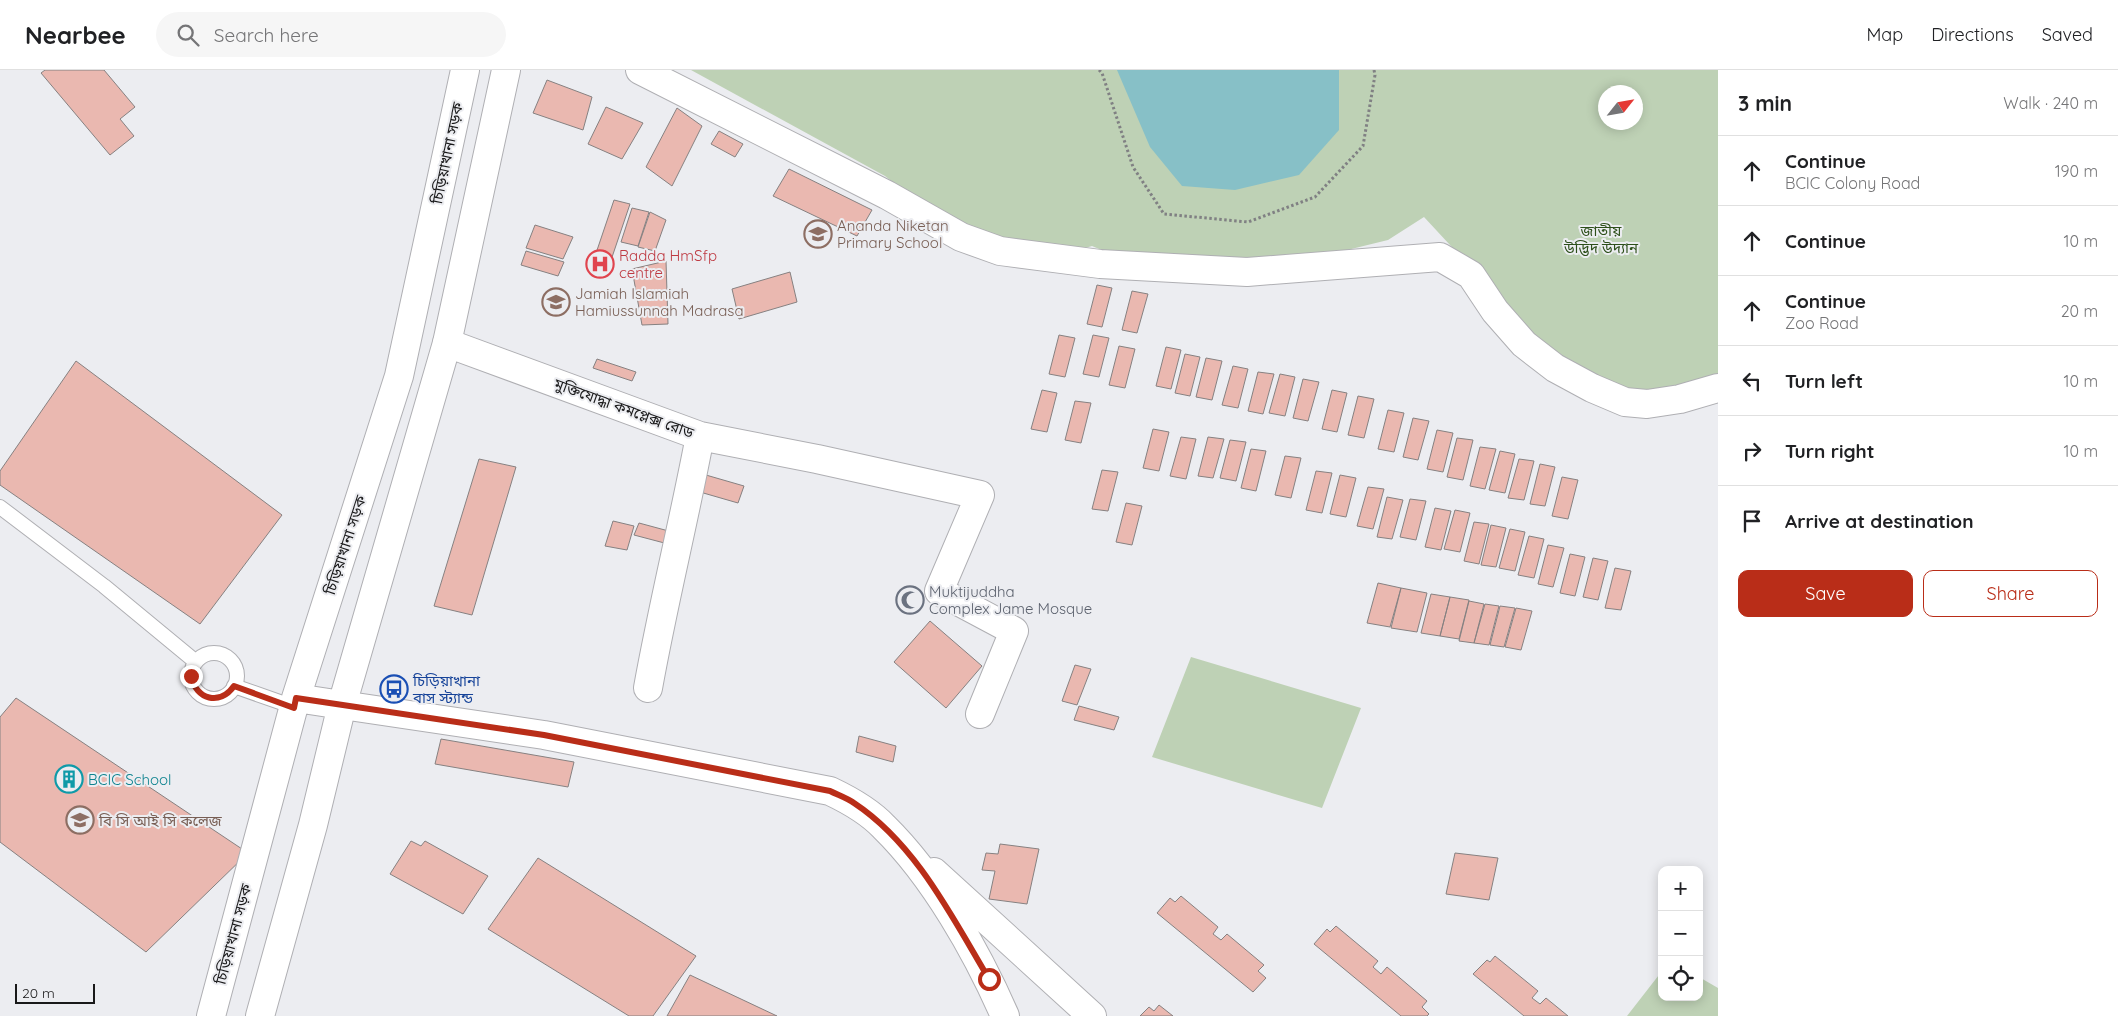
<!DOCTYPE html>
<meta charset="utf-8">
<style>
:root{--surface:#fff;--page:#f6f6f6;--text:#202124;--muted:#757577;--line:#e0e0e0;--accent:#b92d18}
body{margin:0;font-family:Quicksand,"Noto Sans Bengali",sans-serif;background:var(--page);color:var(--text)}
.controls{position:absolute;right:15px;bottom:15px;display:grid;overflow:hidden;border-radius:10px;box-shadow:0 2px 12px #0003}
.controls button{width:45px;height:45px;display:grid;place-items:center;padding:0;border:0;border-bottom:1px solid var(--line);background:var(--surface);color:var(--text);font:25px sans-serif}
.compass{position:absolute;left:1598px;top:15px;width:45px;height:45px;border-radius:50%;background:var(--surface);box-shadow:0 2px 12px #0003;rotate:59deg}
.scale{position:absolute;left:15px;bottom:12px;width:80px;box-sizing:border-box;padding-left:5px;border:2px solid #19191a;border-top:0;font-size:14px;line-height:18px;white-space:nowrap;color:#19191a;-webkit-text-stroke:4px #ecedf1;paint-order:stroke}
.stop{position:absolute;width:15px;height:15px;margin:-11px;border:4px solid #b92d18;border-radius:50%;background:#fff}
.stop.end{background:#b92d18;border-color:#fff;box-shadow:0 1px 5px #0008}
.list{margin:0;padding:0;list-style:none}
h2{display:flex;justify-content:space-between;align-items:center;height:65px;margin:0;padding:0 20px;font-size:21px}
h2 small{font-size:16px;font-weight:400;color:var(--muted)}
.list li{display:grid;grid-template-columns:32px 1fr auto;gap:15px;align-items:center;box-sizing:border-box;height:70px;padding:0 20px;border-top:1px solid var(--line)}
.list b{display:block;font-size:19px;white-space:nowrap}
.list p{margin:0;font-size:16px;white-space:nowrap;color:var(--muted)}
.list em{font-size:16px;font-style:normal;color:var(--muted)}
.actions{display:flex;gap:10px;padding:15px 20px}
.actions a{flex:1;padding:11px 0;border:1px solid var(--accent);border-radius:10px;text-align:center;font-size:18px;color:var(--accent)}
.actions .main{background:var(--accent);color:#fff}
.icon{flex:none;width:28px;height:28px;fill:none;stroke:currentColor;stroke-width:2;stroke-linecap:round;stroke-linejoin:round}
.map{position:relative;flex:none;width:1718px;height:946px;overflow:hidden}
header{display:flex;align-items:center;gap:30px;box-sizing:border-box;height:70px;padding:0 25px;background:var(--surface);border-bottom:1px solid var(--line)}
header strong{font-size:24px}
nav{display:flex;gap:28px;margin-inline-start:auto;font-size:18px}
.search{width:350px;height:45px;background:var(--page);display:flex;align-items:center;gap:12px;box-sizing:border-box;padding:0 18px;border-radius:28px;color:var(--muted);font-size:19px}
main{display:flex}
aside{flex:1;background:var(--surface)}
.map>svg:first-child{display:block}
</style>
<header>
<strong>Nearbee</strong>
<div class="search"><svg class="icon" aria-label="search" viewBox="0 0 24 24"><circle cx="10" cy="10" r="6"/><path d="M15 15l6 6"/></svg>Search here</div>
<nav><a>Map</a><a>Directions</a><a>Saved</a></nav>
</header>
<main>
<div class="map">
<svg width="1718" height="946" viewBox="0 0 1718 946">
<rect width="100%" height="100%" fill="#ecedf1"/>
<path fill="#bed1b5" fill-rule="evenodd" d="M 691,0 L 1718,0 L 1718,304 L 1664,322 L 1631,321 L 1595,310 L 1559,283 L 1531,269 L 1488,216 L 1424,147 L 1388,170 L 1339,182 L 1255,194 L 1116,186 L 1092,176 L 1075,181 L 994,168 L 932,143 L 885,106 ZM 1606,22 L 1636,22 L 1636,52 L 1606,52 Z
M 1191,587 L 1361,638 L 1322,738 L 1152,687 Z
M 1662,901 L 1662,927 L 1699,927 L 1699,907 L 1718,918 L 1718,946 L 1627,946 Z"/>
<path fill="#87c0c7" d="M 1117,0 L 1339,0 L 1339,60 L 1299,105 L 1235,120 L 1182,116 L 1150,77 Z"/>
<path fill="#eab8b0" stroke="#868181" d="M 45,0 L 104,0 L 135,37 L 120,49 L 134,66 L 110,85 L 41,3 Z
M 547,10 L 592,27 L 583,60 L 533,43 Z
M 606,37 L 643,53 L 622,89 L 588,74 Z
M 677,38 L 702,56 L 672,116 L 646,97 Z
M 719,61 L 743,74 L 735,87 L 711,74 Z
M 789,99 L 872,140 L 857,166 L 773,126 Z
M 614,130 L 630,134 L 606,205 L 590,201 Z
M 632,138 L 649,142 L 638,176 L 621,172 Z
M 650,142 L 666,150 L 655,181 L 638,177 Z
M 535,155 L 573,167 L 563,189 L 526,178 Z
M 526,181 L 564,192 L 558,206 L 521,195 Z
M 666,191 L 668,254 L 642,255 L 632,199 Z
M 790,202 L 797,232 L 739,249 L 732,219 Z
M 1097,215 L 1112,218 L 1102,257 L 1087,254 Z
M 1132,221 L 1148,224 L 1137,263 L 1122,260 Z
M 1059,265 L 1075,268 L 1065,307 L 1049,304 Z
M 1093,265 L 1109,268 L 1099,307 L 1083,304 Z
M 1119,276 L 1135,279 L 1125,318 L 1109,315 Z
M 1166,277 L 1181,280 L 1171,319 L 1156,316 Z
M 1185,284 L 1200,287 L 1190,326 L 1175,323 Z
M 1206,288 L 1222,291 L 1212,330 L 1196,327 Z
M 597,289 L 636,302 L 632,311 L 593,298 Z
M 76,291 L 282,445 L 200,554 L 0,415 L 0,401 Z
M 1233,296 L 1248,299 L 1238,338 L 1222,335 Z
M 1258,302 L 1274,304 L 1263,344 L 1248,341 Z
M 1280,304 L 1295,307 L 1285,346 L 1269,343 Z
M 1303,309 L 1319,312 L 1308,351 L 1293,348 Z
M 1042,320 L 1057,323 L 1047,362 L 1031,359 Z
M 1332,320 L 1347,323 L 1337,362 L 1322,359 Z
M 1358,326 L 1374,329 L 1364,368 L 1348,365 Z
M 1075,331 L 1091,333 L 1081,373 L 1065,370 Z
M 1388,340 L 1404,343 L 1394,382 L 1378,379 Z
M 1413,348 L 1429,351 L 1418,390 L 1403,387 Z
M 1153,359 L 1169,362 L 1159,401 L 1143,398 Z
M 1437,360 L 1453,363 L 1443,402 L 1427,399 Z
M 1181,367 L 1196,369 L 1186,409 L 1170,406 Z
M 1208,367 L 1224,369 L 1213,408 L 1198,406 Z
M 1457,368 L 1473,370 L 1463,410 L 1447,407 Z
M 1230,370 L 1246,372 L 1236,411 L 1220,408 Z
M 1480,377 L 1496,379 L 1485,419 L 1470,416 Z
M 1251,379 L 1266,381 L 1256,421 L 1241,418 Z
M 1500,381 L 1515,384 L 1505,423 L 1489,420 Z
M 1285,386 L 1301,388 L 1291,428 L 1275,425 Z
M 479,389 L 516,397 L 472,545 L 434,536 Z
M 1519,389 L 1534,391 L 1524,430 L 1508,428 Z
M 1540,394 L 1555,397 L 1545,436 L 1530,434 Z
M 1102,400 L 1118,402 L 1108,441 L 1092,439 Z
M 1316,401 L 1332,403 L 1322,443 L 1306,440 Z
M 699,403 L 744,416 L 738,433 L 693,420 Z
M 1340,405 L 1356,408 L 1346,447 L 1330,444 Z
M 1562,407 L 1578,410 L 1568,449 L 1552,446 Z
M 1368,417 L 1384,419 L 1373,459 L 1357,456 Z
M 1387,427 L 1403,430 L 1392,469 L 1377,467 Z
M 1410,429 L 1426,431 L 1416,470 L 1400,467 Z
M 1126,433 L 1142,436 L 1132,475 L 1116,472 Z
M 1435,438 L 1451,441 L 1441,480 L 1425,477 Z
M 1455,440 L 1470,443 L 1460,482 L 1444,479 Z
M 613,451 L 634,456 L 627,480 L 605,476 Z
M 1474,452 L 1489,454 L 1479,494 L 1464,491 Z
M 639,453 L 676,463 L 672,475 L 634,465 Z
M 1491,455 L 1506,458 L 1496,497 L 1481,495 Z
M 1510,459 L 1525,462 L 1515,501 L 1499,498 Z
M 1529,466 L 1544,469 L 1534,508 L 1518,505 Z
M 1548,475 L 1564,478 L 1553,517 L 1538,514 Z
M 1570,484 L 1585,487 L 1575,526 L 1560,523 Z
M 1593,488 L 1608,491 L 1598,530 L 1583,527 Z
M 1615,498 L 1631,501 L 1621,540 L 1605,538 Z
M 1378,513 L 1401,518 L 1390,557 L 1367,553 Z
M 1401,518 L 1427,523 L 1417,562 L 1391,558 Z
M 1431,524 L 1450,527 L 1440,566 L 1421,563 Z
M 1450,527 L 1469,530 L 1459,569 L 1440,566 Z
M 1469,531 L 1484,534 L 1474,573 L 1459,571 Z
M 1485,534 L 1499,536 L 1489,575 L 1474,573 Z
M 1500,536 L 1515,538 L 1504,577 L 1490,575 Z
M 1516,538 L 1532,541 L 1521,580 L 1505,577 Z
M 930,551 L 982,596 L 946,638 L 894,592 Z
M 1075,595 L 1091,599 L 1077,635 L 1062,631 Z
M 16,628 L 248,783 L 146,882 L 0,772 L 0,647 Z
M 1079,636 L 1119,647 L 1114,660 L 1074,650 Z
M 859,666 L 896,676 L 893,692 L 856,682 Z
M 441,669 L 574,692 L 568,717 L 435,694 Z
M 411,771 L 421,776 L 425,771 L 488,806 L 463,844 L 390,804 Z
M 1000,774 L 1039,779 L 1027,834 L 989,829 L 995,801 L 982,800 L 986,783 L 998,784 Z
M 1455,783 L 1498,788 L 1489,830 L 1446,824 Z
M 538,788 L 696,886 L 653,946 L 629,946 L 488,859 Z
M 1181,826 L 1218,857 L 1213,864 L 1221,870 L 1227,864 L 1264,895 L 1258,901 L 1266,908 L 1253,922 L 1157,843 L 1170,828 L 1175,832 Z
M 1336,856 L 1378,891 L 1373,897 L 1381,904 L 1387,897 L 1427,931 L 1422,937 L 1429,944 L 1427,946 L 1401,946 L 1314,874 L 1327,859 L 1330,862 Z
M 1495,886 L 1538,921 L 1532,928 L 1540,934 L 1546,928 L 1568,946 L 1524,946 L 1473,904 L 1487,890 L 1490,892 Z
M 690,905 L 777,946 L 667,946 Z
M 1159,935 L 1173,946 L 1140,946 L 1149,937 L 1154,941 Z"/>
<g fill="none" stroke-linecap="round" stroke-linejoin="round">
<g stroke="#afafb3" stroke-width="16">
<path id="lane" d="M 0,437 L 104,516 L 196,592
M191 606a23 23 0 1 1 46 0a23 23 0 1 1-46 0Z
M 234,616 L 294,637"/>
</g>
<g stroke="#afafb3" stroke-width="30">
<path id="street" d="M 640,0 L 887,125 L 961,167 L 1000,181 L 1100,194 L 1247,202 L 1440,187 L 1471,205 L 1495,241 L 1524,274 L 1555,298 L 1592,318 L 1625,332 L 1647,334 L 1680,329 L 1718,318
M 447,273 L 700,366 C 684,451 663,534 648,618
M 700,366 L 817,389 L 980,425 L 939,521 L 1014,561 L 980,644
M 342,635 L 544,665 L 830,721 C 849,730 869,741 884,757 C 934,806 977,882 1005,946
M 934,802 L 1092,946"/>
</g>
<g stroke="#afafb3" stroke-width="30">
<path id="secondary" d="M 296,628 L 342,635
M 211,946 L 296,628 L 399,306 L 465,0
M 260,946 L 313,755 L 342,635 L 447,273 L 506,0"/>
</g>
<path stroke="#808083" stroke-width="3" stroke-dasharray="2.5 2.5" stroke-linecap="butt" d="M 1099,0 L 1102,3 L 1133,97 L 1164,144 L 1248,152 L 1315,127 L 1363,76 L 1375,5 L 1374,0"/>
<use href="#lane" stroke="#fff" stroke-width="14"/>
<use href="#street" stroke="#fff" stroke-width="28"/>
<use href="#secondary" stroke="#fff" stroke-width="28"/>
</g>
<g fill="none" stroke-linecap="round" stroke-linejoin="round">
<path stroke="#b92d18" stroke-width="6" d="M 191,606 C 196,630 220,636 234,616 L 294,638 L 296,628 L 544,665 L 830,721 C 838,725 847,728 854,733 C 916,774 952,847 989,909"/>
</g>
<defs>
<g id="school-ring" transform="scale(1.4375)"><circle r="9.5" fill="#ecedf1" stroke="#8d6e63" stroke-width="1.5"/><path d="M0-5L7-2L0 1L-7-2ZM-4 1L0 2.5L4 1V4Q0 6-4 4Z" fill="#8d6e63"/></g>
<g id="hospital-ring" transform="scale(1.4375)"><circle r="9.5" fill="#ecedf1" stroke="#e0444e" stroke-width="1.5"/><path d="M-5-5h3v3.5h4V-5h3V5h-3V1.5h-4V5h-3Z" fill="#e0444e"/></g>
<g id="mosque-ring" transform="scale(1.4375)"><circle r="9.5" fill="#ecedf1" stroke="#6b7280" stroke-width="1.5"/><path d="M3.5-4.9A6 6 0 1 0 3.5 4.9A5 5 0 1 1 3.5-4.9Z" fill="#6b7280"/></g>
<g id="bus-ring" transform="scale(1.4375)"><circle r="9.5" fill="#ecedf1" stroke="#1a4fb4" stroke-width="1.5"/><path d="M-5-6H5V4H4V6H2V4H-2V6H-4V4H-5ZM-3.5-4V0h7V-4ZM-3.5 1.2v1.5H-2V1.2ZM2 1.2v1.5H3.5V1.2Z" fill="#1a4fb4"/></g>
<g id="building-ring" transform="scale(1.4375)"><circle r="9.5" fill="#ecedf1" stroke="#0f9aa8" stroke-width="1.5"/><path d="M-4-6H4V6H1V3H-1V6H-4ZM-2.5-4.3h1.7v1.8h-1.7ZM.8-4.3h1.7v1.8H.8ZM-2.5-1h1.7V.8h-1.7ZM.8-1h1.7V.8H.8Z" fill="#0f9aa8"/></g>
<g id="university-ring" transform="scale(1.4375)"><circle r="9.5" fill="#ecedf1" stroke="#8d6e63" stroke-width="1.5"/><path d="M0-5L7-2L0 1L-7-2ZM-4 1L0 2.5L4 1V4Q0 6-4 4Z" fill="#8d6e63"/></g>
</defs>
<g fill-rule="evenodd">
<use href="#school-ring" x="818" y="164"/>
<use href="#hospital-ring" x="600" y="194"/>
<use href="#school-ring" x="556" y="232"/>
<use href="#mosque-ring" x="910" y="530"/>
<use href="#bus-ring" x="394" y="619"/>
<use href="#building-ring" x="69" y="709"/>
<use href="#university-ring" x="80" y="750"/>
</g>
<g text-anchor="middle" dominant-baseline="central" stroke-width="4" stroke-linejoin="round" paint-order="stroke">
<g font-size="15" fill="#19191a" stroke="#ecedf1">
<text transform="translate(447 83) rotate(-78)">চিড়িয়াখানা সড়ক</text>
<text transform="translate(624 338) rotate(20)">মুক্তিযোদ্ধা কমপ্লেক্স রোড</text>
<text transform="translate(345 475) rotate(-72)">চিড়িয়াখানা সড়ক</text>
<text transform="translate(233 864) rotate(-75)">চিড়িয়াখানা সড়ক</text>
</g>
<g font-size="15" fill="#785e54" stroke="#ecedf1" text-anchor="start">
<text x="837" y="155">Ananda Niketan<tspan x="837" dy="17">Primary School</tspan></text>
<text x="575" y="223">Jamiah Islamiah<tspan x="575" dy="17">Hamiussunnah Madrasa</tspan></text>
<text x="99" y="750">বি সি আই সি কলেজ</text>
</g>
<g font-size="15" fill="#2d4f1a" stroke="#ecedf1">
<text x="1601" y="160">জাতীয়<tspan x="1601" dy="17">উদ্ভিদ উদ্যান</tspan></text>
</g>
<g font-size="15" fill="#be3a42" stroke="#ecedf1" text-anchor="start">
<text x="619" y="185">Radda HmSfp<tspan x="619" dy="17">centre</tspan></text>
</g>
<g font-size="15" fill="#5b616d" stroke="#ecedf1" text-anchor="start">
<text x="929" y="521">Muktijuddha<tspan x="929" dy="17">Complex Jame Mosque</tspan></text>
</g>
<g font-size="15" fill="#164399" stroke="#ecedf1" text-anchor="start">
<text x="413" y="610">চিড়িয়াখানা<tspan x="413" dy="17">বাস স্ট্যান্ড</tspan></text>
</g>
<g font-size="15" fill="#0d838f" stroke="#ecedf1" text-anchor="start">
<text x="88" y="709">BCIC School</text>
</g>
</g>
</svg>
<div class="controls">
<button>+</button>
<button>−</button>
<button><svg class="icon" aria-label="locate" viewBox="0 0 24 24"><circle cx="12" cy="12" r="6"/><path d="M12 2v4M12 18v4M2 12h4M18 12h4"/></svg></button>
</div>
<svg class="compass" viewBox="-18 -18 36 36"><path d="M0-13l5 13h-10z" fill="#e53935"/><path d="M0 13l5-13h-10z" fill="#757577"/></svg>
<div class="scale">20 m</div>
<div class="stop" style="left:989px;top:909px"></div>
<div class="stop end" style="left:191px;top:606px"></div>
</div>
<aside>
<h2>3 min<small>Walk · 240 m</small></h2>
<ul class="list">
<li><svg class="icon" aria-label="ahead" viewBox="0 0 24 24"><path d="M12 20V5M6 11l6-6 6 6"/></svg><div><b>Continue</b><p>BCIC Colony Road</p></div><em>190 m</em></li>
<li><svg class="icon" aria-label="ahead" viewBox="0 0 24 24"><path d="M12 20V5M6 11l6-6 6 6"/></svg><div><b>Continue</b></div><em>10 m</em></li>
<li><svg class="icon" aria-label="ahead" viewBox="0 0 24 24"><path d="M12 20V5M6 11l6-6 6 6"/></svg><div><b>Continue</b><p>Zoo Road</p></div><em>20 m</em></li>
<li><svg class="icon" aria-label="left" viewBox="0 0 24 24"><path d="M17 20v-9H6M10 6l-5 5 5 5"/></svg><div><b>Turn left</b></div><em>10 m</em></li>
<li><svg class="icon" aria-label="right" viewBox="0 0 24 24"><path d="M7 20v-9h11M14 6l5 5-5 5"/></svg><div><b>Turn right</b></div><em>10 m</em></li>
<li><svg class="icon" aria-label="arrive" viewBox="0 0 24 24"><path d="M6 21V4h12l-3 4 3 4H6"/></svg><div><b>Arrive at destination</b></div></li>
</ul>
<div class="actions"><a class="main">Save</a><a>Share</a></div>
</aside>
</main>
